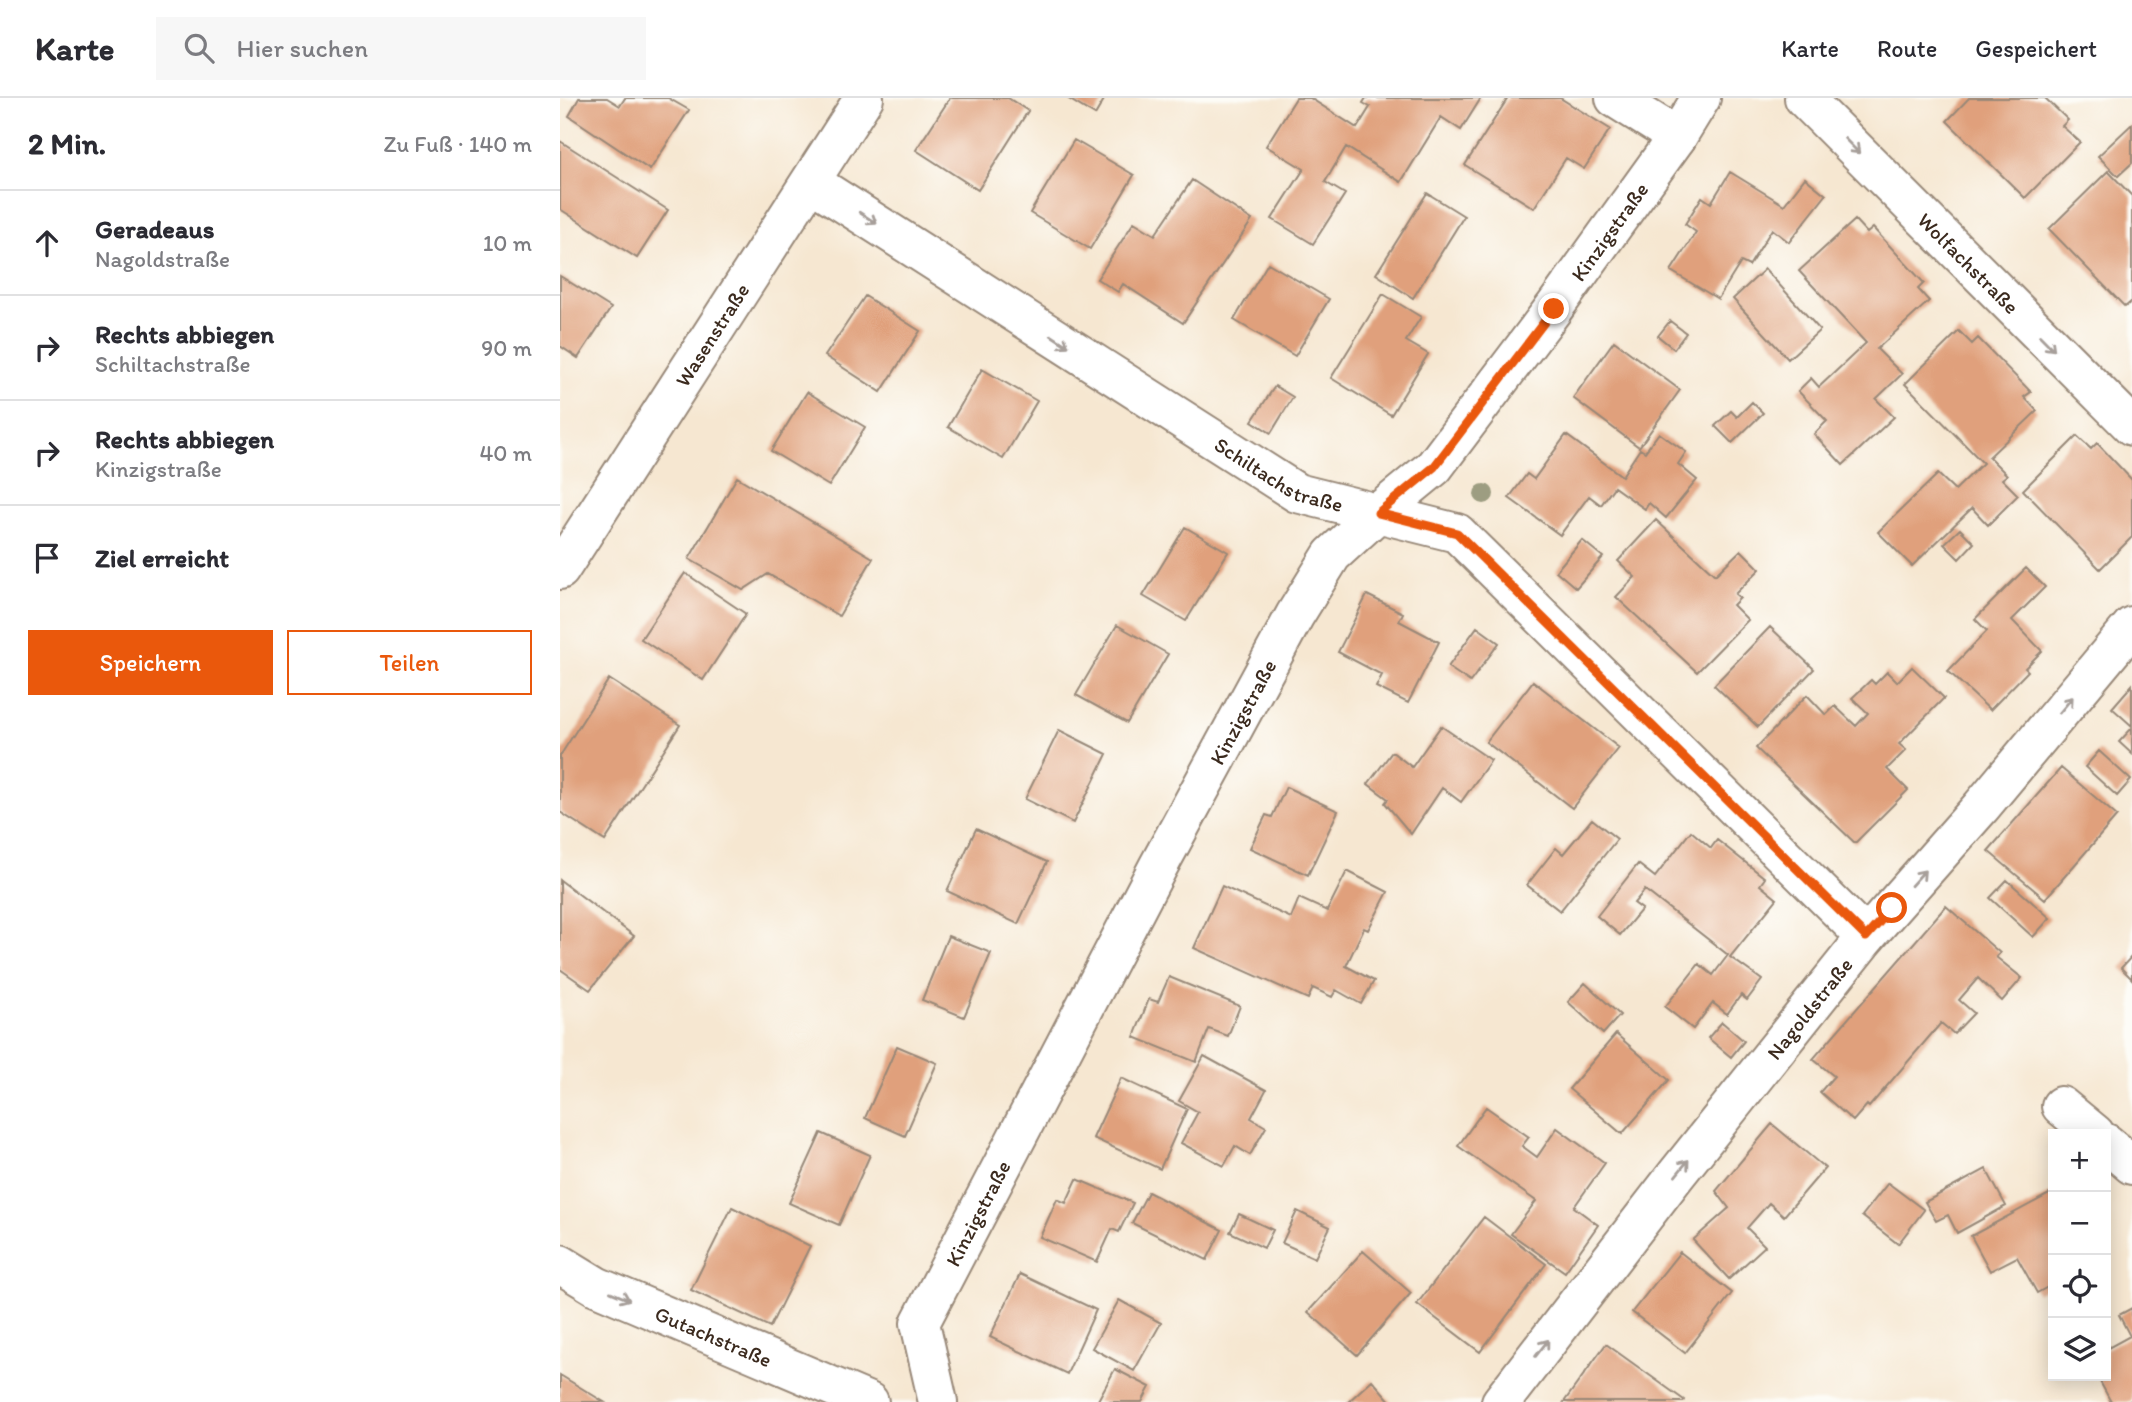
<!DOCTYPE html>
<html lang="de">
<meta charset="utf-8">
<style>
:root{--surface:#fff;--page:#f7f7f7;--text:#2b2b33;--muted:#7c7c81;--line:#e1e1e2;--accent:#ea580c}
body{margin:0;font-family:Itim,sans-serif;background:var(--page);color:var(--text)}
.controls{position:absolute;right:21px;bottom:21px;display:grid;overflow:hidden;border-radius:0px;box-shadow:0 4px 18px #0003}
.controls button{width:63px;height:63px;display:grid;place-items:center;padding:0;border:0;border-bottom:2px solid var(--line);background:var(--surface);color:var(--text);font:35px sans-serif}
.stop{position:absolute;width:21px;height:21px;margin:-16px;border:5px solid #ea580c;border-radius:50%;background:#fff}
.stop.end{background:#ea580c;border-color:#fff;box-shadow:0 2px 7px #0008}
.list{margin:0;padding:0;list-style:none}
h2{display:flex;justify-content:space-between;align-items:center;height:91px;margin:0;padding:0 28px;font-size:30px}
h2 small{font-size:23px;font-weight:400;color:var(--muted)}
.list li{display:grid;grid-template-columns:46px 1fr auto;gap:21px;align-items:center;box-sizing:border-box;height:105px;padding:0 28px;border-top:2px solid var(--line)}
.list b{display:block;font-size:26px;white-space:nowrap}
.list p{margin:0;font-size:23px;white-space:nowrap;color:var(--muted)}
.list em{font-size:23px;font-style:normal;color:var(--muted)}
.actions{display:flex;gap:14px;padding:21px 28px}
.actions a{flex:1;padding:16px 0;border:2px solid var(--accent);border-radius:0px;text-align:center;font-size:24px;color:var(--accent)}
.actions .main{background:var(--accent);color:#fff}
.icon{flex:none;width:38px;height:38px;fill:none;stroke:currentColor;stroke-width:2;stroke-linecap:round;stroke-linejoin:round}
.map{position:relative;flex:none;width:1572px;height:1304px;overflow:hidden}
header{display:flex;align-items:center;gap:42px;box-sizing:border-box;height:98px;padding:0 35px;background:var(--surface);border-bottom:2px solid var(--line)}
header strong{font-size:33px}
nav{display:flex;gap:38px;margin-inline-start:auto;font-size:24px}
.search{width:490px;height:63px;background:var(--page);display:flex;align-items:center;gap:18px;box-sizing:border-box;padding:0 24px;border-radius:0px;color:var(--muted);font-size:26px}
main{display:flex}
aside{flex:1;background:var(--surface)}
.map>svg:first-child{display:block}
</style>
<header>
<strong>Karte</strong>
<div class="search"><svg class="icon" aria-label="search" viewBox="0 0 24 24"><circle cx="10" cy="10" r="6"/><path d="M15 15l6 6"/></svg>Hier suchen</div>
<nav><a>Karte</a><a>Route</a><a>Gespeichert</a></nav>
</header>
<main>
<aside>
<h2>2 Min.<small>Zu Fuß · 140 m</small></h2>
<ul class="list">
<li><svg class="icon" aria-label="ahead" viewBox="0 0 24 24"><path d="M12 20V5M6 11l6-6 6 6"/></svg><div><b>Geradeaus</b><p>Nagoldstraße</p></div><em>10 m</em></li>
<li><svg class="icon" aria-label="right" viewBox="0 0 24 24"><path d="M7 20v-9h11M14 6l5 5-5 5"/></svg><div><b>Rechts abbiegen</b><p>Schiltachstraße</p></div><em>90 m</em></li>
<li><svg class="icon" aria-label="right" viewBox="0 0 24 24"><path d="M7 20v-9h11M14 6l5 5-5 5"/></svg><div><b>Rechts abbiegen</b><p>Kinzigstraße</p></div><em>40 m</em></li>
<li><svg class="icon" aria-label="arrive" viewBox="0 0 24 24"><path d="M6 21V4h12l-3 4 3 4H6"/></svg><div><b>Ziel erreicht</b></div></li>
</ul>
<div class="actions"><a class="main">Speichern</a><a>Teilen</a></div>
</aside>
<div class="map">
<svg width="1572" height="1304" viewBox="0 0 1572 1304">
<rect width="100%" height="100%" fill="#fdfcf7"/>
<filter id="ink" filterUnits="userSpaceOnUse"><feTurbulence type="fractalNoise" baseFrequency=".0143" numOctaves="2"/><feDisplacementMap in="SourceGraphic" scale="14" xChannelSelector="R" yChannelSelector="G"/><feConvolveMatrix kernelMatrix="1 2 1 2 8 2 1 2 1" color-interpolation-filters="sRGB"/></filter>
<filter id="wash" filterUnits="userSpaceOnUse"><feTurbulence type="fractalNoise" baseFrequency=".00686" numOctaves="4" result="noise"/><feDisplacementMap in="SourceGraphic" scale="28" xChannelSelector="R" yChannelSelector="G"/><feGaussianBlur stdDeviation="1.57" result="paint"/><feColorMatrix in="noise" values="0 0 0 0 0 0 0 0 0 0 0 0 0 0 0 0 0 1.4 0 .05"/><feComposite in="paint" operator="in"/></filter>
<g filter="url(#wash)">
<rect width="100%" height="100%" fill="#f6e7d1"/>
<g id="blocks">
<path fill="#e0a07c" d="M 19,0 L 47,0 L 60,8 L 65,0 L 108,0 L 129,12 L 90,72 L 9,18 Z
M 390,0 L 448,0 L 468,13 L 418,92 L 356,52 Z
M 507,0 L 545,0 L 535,17 Z
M 736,0 L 750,0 L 797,30 L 810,9 L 803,5 L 806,0 L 921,0 L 901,32 L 881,19 L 841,84 L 786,49 L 765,84 L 785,96 L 753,146 L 712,121 L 744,71 L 706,48 Z
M 948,0 L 1000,0 L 1050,31 L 1024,71 L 1006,60 L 974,110 L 905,67 Z
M 1409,0 L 1485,0 L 1508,22 L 1502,28 L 1520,44 L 1465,100 L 1387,23 Z
M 1572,26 L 1572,65 L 1558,78 L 1538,58 Z
M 514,42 L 574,77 L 530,151 L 470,115 Z
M 0,43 L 108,112 L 77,160 L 0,111 Z
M 1548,73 L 1572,98 L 1572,203 L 1565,209 L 1489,131 Z
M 1170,74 L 1224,107 L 1245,80 L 1266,97 L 1229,144 L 1212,131 L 1189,168 L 1181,164 L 1158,201 L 1111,173 L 1136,134 L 1125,126 L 1142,99 L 1151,105 Z
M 632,82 L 692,122 L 623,225 L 563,186 L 558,194 L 537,181 L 574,124 L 595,137 Z
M 867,95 L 904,118 L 853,200 L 816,176 Z
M 1295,122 L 1307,135 L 1313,130 L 1364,185 L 1358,191 L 1369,203 L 1317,251 L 1342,276 L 1316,301 L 1334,319 L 1283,367 L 1254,336 L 1267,323 L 1238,293 L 1251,280 L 1259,289 L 1306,245 L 1239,173 Z
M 708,165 L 769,201 L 735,258 L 674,222 Z
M 1205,171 L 1260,232 L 1228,261 L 1173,201 Z
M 0,178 L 51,210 L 18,260 L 0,248 Z
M 823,196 L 861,219 L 846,243 L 868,256 L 831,317 L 771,280 Z
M 305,198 L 360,233 L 321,294 L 265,258 Z
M 1110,223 L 1126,235 L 1114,251 L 1098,238 Z
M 1399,233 L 1412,246 L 1418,240 L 1471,294 L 1464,299 L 1477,313 L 1429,359 L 1447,377 L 1442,381 L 1458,397 L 1428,427 L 1412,410 L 1352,468 L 1318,434 L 1378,376 L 1395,392 L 1423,365 L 1345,286 Z
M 1054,243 L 1120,292 L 1079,349 L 1013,300 Z
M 422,271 L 477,303 L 443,361 L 388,329 Z
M 715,288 L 733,299 L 711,335 L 692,323 Z
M 247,294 L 305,329 L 269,388 L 211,353 Z
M 1192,304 L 1203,315 L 1172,345 L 1155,328 L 1171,313 L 1177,319 Z
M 1099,335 L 1126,354 L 1118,366 L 1137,382 L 1106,420 L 1089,405 L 1085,411 L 1054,389 L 1041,407 L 1029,398 L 1000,437 L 949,400 L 967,376 L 974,381 L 1006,337 L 1062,378 L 1080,351 L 1085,354 Z
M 1517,338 L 1531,351 L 1537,345 L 1572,382 L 1572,439 L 1540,471 L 1463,392 Z
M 177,379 L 313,460 L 279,518 L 208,476 L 183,492 L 129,461 Z
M 1096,422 L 1155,477 L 1181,452 L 1200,471 L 1175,496 L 1180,500 L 1173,507 L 1188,522 L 1137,574 L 1056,499 L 1075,479 L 1058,463 Z
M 625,429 L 668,454 L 626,523 L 583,498 Z
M 1400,431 L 1414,445 L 1399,461 L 1384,446 Z
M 1022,442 L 1043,459 L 1016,490 L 996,473 Z
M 1466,470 L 1485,489 L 1452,522 L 1482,553 L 1465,570 L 1468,573 L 1430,612 L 1388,573 L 1427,533 L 1415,521 Z
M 125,475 L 186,516 L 143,582 L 81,541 Z
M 807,497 L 843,515 L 839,523 L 879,544 L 848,605 L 816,589 L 822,577 L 778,554 Z
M 557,527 L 608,556 L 567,625 L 516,597 Z
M 917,529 L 939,545 L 910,584 L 888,569 Z
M 1210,529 L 1254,571 L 1198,629 L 1154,587 Z
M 1352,569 L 1384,600 L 1339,646 L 1346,652 L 1327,671 L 1348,692 L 1295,745 L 1196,650 L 1247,597 L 1266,617 L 1275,608 L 1296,628 L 1308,615 L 1292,600 L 1311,582 L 1315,586 L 1327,574 L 1337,584 Z
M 49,581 L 120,627 L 45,743 L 0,714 L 0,658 Z
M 973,583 L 1059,650 L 1012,710 L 926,644 Z
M 1572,587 L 1572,628 L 1552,610 Z
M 881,628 L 931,662 L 901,704 L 882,690 L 851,736 L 825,705 L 828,701 L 808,686 L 832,654 L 852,669 Z
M 1572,630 L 1572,656 L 1559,644 Z
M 499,632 L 547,656 L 513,725 L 465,701 Z
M 1539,653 L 1571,682 L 1557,698 L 1525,669 Z
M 1501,670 L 1557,718 L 1485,801 L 1428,753 Z
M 726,689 L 778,713 L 748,777 L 690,750 L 706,717 L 712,719 Z
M 1032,721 L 1057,741 L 1000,813 L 967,787 L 996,750 L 1003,756 Z
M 416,731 L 487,764 L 458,826 L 387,793 Z
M 1131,733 L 1151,750 L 1157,742 L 1205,780 L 1200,787 L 1217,801 L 1170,859 L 1202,882 L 1187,902 L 1181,897 L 1167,916 L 1153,905 L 1133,931 L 1105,909 L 1139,866 L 1153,877 L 1168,857 L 1085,792 L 1074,805 L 1082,811 L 1060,837 L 1037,818 L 1078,766 L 1095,779 Z
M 787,773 L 828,794 L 808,832 L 804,830 L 786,868 L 814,883 L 801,906 L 776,892 L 772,899 L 753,890 L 748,901 L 634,850 L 662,788 L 731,820 L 739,800 L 767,813 Z
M 0,782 L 74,838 L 30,892 L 0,871 Z
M 1447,782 L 1490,820 L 1473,839 L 1430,800 Z
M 1386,808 L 1440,855 L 1436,859 L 1462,880 L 1442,903 L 1418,880 L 1399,902 L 1414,915 L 1394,936 L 1381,925 L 1309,1009 L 1307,1007 L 1293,1023 L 1260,994 L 1274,978 L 1253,961 Z
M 388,838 L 431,855 L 404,919 L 362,902 Z
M 1572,858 L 1572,881 L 1561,870 Z
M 609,879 L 680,908 L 668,938 L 649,931 L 636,964 L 574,939 L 589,901 L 598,904 Z
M 1025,885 L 1060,917 L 1043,936 L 1008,904 Z
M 1162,924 L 1184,943 L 1171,959 L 1148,940 Z
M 1056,936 L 1109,982 L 1062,1036 L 1009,991 Z
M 337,948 L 377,965 L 345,1038 L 305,1020 Z
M 644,958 L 706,992 L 691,1020 L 706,1029 L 690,1057 L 675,1048 L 664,1068 L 621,1045 L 638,1014 L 619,1003 Z
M 561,980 L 627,1011 L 600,1071 L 533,1040 Z
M 926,1009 L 969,1039 L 962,1048 L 977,1059 L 997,1030 L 1045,1065 L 1014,1109 L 1038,1127 L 1005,1174 L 951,1136 L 976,1103 L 898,1048 Z
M 1212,1026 L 1265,1070 L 1224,1118 L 1209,1105 L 1187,1130 L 1205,1148 L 1169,1181 L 1133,1142 L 1169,1110 L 1156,1093 Z
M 261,1035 L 310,1057 L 279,1127 L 229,1105 Z
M 1426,1071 L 1446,1108 L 1397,1135 L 1388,1117 L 1376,1123 L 1365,1104 Z
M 517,1081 L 573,1105 L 559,1134 L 552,1131 L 537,1164 L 480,1139 L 497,1101 L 506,1105 Z
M 1328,1085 L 1364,1112 L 1338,1146 L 1302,1118 Z
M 588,1094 L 662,1132 L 647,1162 L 572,1125 Z
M 1493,1094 L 1493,1186 L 1477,1195 L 1457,1159 L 1430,1173 L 1411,1138 Z
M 172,1109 L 250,1148 L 210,1229 L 131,1192 Z
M 737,1113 L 770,1129 L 755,1160 L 722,1145 Z
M 679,1116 L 713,1132 L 704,1150 L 670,1134 Z
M 924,1119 L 986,1166 L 920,1254 L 857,1206 Z
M 803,1153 L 851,1195 L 797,1257 L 748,1214 Z
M 1120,1154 L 1172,1195 L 1125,1255 L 1072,1214 Z
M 460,1176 L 536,1212 L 507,1276 L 430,1239 Z
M 559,1202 L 601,1225 L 574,1273 L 532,1250 Z
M 1572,1210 L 1572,1302 L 1568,1304 L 1551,1304 L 1537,1278 L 1546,1278 L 1546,1251 L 1570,1238 L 1559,1217 Z
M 1046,1246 L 1124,1302 L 1123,1304 L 1004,1304 Z
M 555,1271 L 590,1289 L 582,1304 L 537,1304 Z
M 0,1277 L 44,1304 L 0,1304 Z
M 812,1282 L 831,1304 L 788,1304 Z"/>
</g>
</g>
<g filter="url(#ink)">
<use href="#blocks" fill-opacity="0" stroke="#988878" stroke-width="2"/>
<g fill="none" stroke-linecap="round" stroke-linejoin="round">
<g stroke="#988878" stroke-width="42">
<g id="minor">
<path d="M 1055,0 L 1117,39"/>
<path id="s1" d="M 1244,0 L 1572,328"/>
<path id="s2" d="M 251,84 L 737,395 L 897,435 L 1306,839"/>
<path id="s3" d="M 0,472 L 304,0"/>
<path d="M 1501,1008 L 1535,1036"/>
<path d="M 1546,1045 L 1572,1067"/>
<path id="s4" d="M 0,1166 L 36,1188 L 309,1304"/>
<path id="s5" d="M 378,1304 L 360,1225 L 598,769 L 735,517 L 772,457 L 818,415 L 874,369 L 994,210 L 1117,39 L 1141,0"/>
<path id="s6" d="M 941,1304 L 1116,1077 L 1306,839 L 1421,709 L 1572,528"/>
</g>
</g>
<use href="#minor" stroke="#fff" stroke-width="38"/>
</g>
<circle fill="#9d9d81" cx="924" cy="396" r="10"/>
<defs><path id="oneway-shaft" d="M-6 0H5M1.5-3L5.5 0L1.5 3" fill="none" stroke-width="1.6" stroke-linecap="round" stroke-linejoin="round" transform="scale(1.75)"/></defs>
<g stroke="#a79f9a">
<use href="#oneway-shaft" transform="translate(1292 48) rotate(45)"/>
<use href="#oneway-shaft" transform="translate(308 120) rotate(33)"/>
<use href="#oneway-shaft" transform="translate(500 243) rotate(33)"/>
<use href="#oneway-shaft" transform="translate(1487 245) rotate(45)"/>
<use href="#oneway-shaft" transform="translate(1506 607) rotate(-50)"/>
<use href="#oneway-shaft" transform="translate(1358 780) rotate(-48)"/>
<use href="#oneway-shaft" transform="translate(1122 1070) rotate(-51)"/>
<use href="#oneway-shaft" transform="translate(60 1198) rotate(23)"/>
<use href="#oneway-shaft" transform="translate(982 1250) rotate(-52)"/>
</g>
</g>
<g fill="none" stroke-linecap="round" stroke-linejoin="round" filter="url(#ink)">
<path stroke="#ea580c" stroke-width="9" d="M 994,211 L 874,369 L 818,415 L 897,435 L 1306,839 L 1332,810"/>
</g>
<g text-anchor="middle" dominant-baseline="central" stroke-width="5" stroke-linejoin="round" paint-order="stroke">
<g font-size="21" fill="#3b2a1e" stroke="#fdfcf7">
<text stroke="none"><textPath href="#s5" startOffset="1381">Kinzigstraße</textPath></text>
<text stroke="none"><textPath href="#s1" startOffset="233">Wolfachstraße</textPath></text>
<text stroke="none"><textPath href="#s3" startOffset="280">Wasenstraße</textPath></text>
<text stroke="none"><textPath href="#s2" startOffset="553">Schiltachstraße</textPath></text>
<text stroke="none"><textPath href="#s5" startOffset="772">Kinzigstraße</textPath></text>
<text stroke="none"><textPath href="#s6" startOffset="500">Nagoldstraße</textPath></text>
<text stroke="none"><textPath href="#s5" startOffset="205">Kinzigstraße</textPath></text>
<text stroke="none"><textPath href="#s4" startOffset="170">Gutachstraße</textPath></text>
</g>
</g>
</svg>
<div class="controls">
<button>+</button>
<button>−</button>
<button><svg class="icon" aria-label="locate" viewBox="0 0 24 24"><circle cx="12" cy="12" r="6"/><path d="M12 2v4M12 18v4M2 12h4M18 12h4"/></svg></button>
<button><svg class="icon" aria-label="layers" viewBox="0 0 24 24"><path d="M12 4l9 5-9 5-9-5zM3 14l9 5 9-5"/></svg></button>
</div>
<div class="stop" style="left:1332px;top:810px"></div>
<div class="stop end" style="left:994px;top:211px"></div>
</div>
</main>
